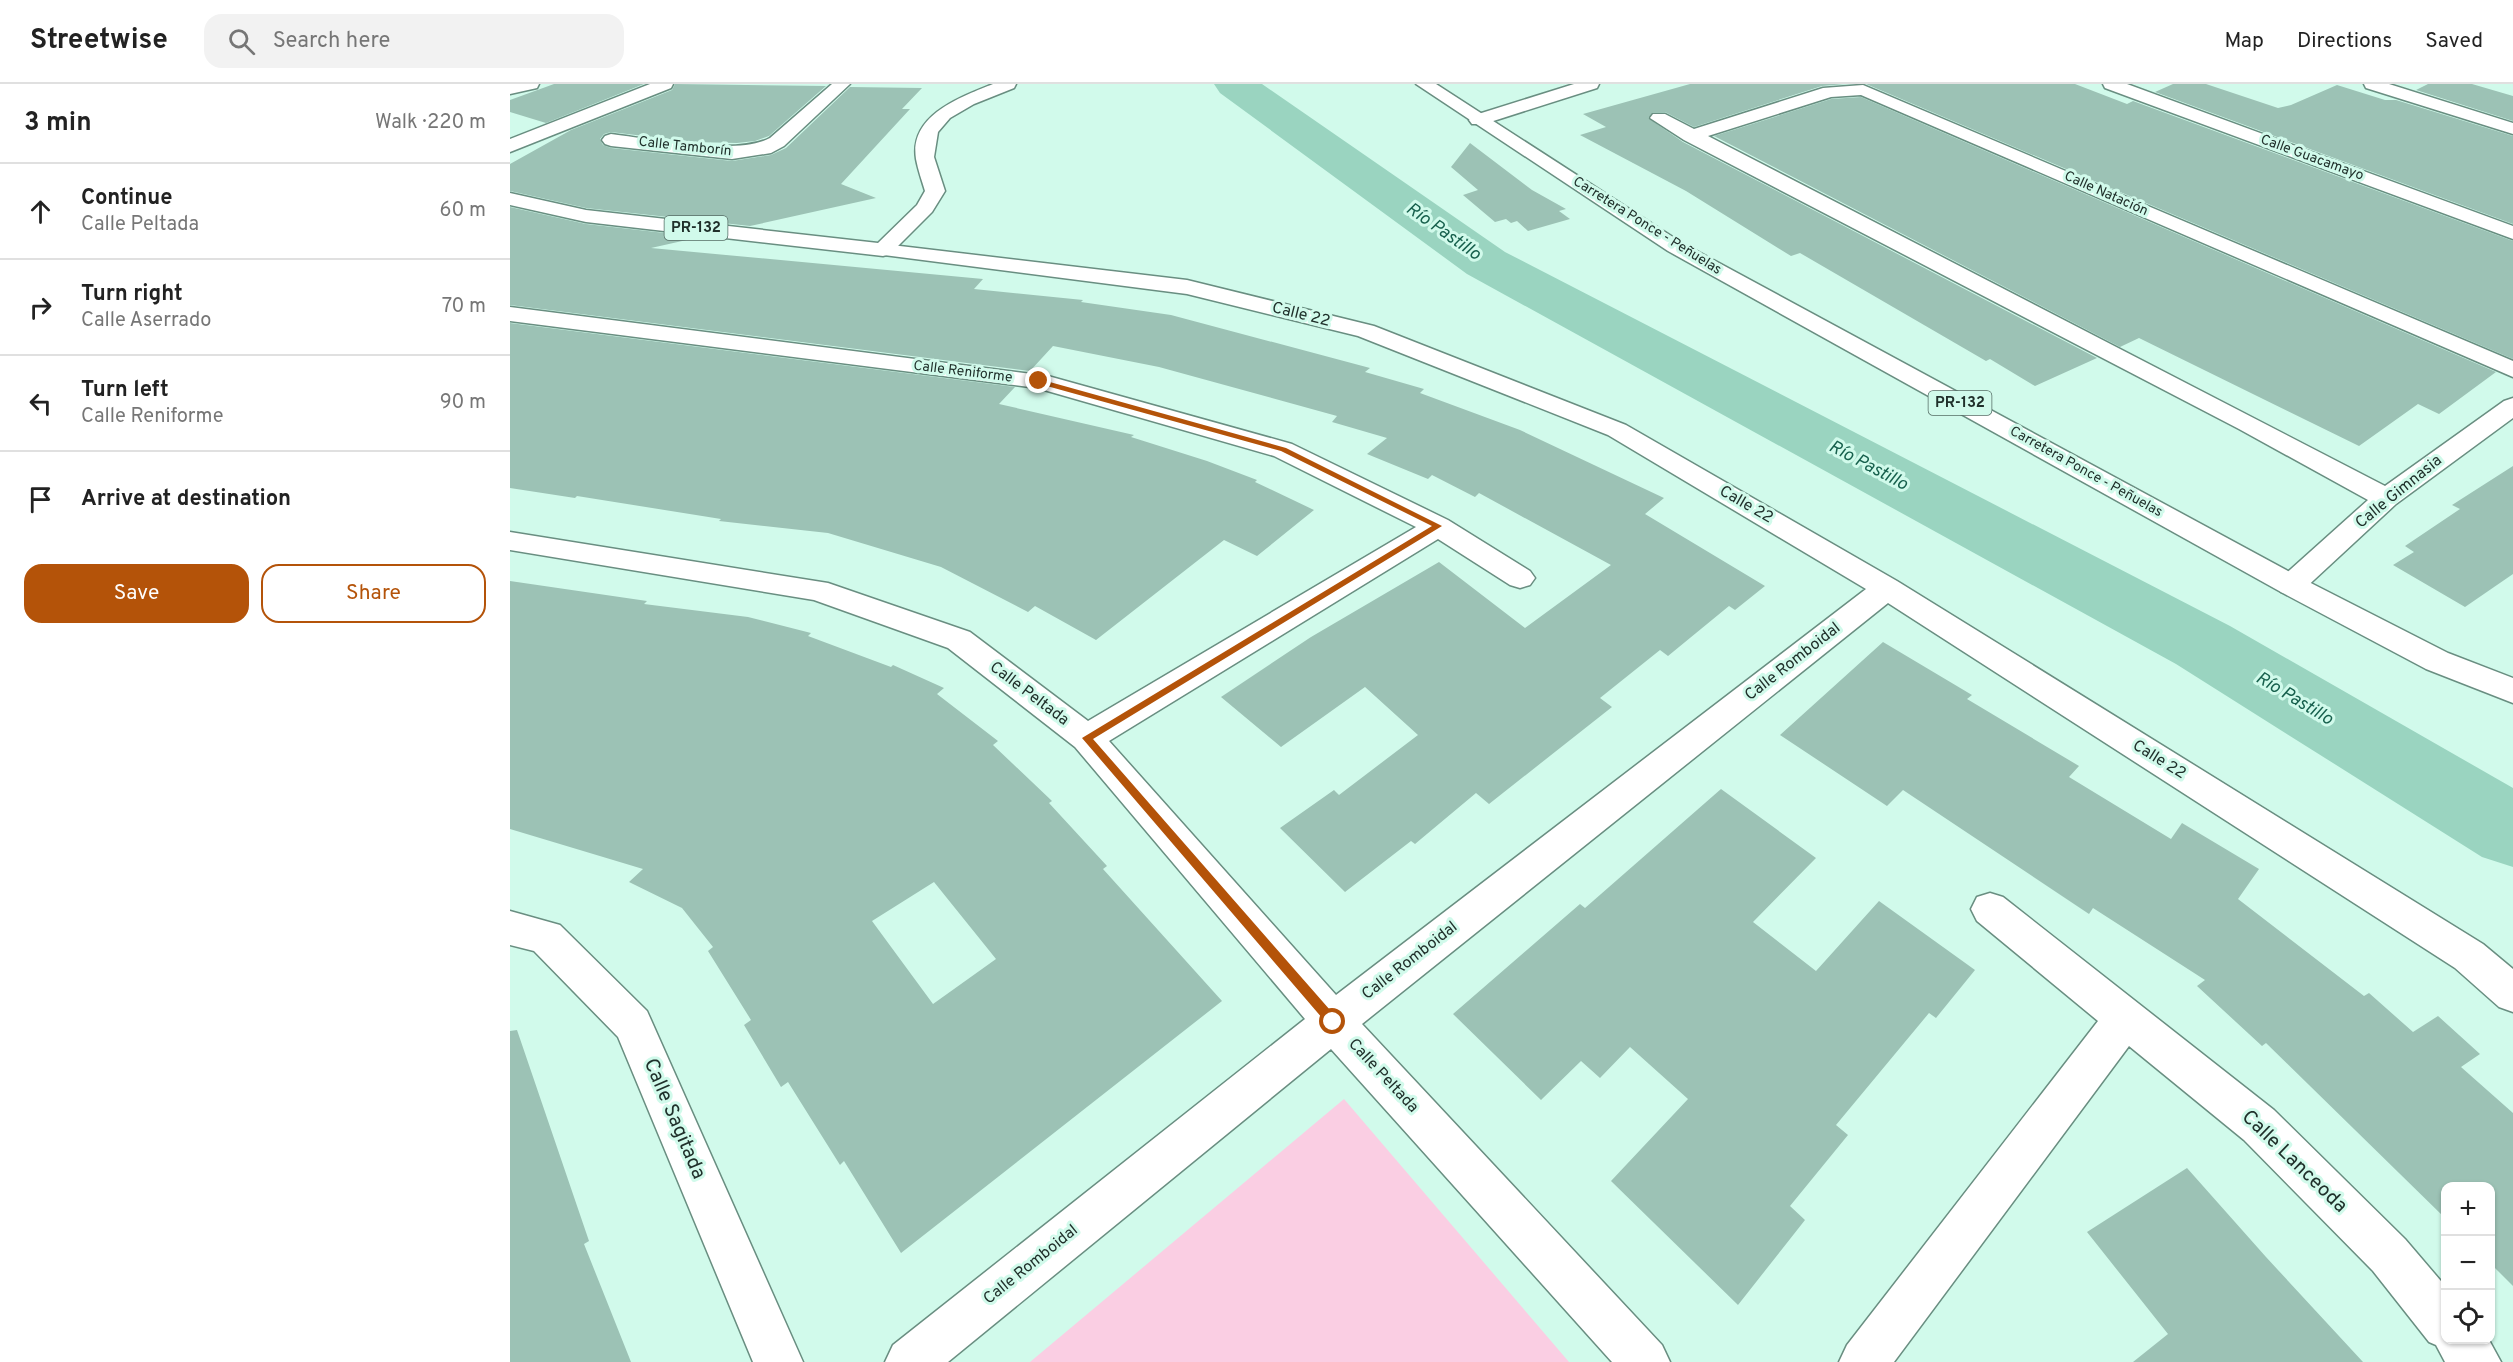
<!DOCTYPE html>
<meta charset="utf-8">
<style>
:root{--surface:#fff;--page:#f2f2f2;--text:#222;--muted:#767676;--line:#e0e0e0;--accent:#b45309}
body{margin:0;font-family:Overpass,sans-serif;background:var(--page);color:var(--text)}
.controls{position:absolute;right:18px;bottom:18px;display:grid;overflow:hidden;border-radius:12px;box-shadow:0 2px 4px #0004}
.controls button{width:54px;height:54px;display:grid;place-items:center;padding:0;border:0;border-bottom:2px solid var(--line);background:var(--surface);color:var(--text);font:30px sans-serif}
.stop{position:absolute;width:18px;height:18px;margin:-14px;border:4px solid #b45309;border-radius:50%;background:#fff}
.stop.end{background:#b45309;border-color:#fff;box-shadow:0 2px 6px #0008}
.list{margin:0;padding:0;list-style:none}
h2{display:flex;justify-content:space-between;align-items:center;height:78px;margin:0;padding:0 24px;font-size:26px}
h2 small{font-size:20px;font-weight:400;color:var(--muted)}
.list li{display:grid;grid-template-columns:39px 1fr auto;gap:18px;align-items:center;box-sizing:border-box;height:96px;padding:0 24px;border-top:2px solid var(--line)}
.list b{display:block;font-size:22px;white-space:nowrap}
.list p{margin:0;font-size:20px;white-space:nowrap;color:var(--muted)}
.list em{font-size:20px;font-style:normal;color:var(--muted)}
.actions{display:flex;gap:12px;padding:18px 24px}
.actions a{flex:1;padding:14px 0;border:2px solid var(--accent);border-radius:18px;text-align:center;font-size:21px;color:var(--accent)}
.actions .main{background:var(--accent);color:#fff}
.icon{flex:none;width:33px;height:33px;fill:none;stroke:currentColor;stroke-width:2;stroke-linecap:round;stroke-linejoin:round}
.map{position:relative;flex:none;width:2003px;height:1278px;overflow:hidden}
header{display:flex;align-items:center;gap:36px;box-sizing:border-box;height:84px;padding:0 30px;background:var(--surface);border-bottom:2px solid var(--line)}
header strong{font-size:28px}
nav{display:flex;gap:33px;margin-inline-start:auto;font-size:21px}
.search{width:420px;height:54px;background:var(--page);display:flex;align-items:center;gap:15px;box-sizing:border-box;padding:0 21px;border-radius:18px;color:var(--muted);font-size:22px}
main{display:flex}
aside{flex:1;background:var(--surface)}
.map>svg:first-child{display:block}
</style>
<header>
<strong>Streetwise</strong>
<div class="search"><svg class="icon" aria-label="search" viewBox="0 0 24 24"><circle cx="10" cy="10" r="6"/><path d="M15 15l6 6"/></svg>Search here</div>
<nav><a>Map</a><a>Directions</a><a>Saved</a></nav>
</header>
<main>
<aside>
<h2>3 min<small>Walk · 220 m</small></h2>
<ul class="list">
<li><svg class="icon" aria-label="ahead" viewBox="0 0 24 24"><path d="M12 20V5M6 11l6-6 6 6"/></svg><div><b>Continue</b><p>Calle Peltada</p></div><em>60 m</em></li>
<li><svg class="icon" aria-label="right" viewBox="0 0 24 24"><path d="M7 20v-9h11M14 6l5 5-5 5"/></svg><div><b>Turn right</b><p>Calle Aserrado</p></div><em>70 m</em></li>
<li><svg class="icon" aria-label="left" viewBox="0 0 24 24"><path d="M17 20v-9H6M10 6l-5 5 5 5"/></svg><div><b>Turn left</b><p>Calle Reniforme</p></div><em>90 m</em></li>
<li><svg class="icon" aria-label="arrive" viewBox="0 0 24 24"><path d="M6 21V4h12l-3 4 3 4H6"/></svg><div><b>Arrive at destination</b></div></li>
</ul>
<div class="actions"><a class="main">Save</a><a>Share</a></div>
</aside>
<div class="map">
<svg width="2003" height="1278" viewBox="0 0 2003 1278">
<rect width="100%" height="100%" fill="#d1faeb"/>
<path fill="#facee3" d="M 834,1015 L 1059,1278 L 520,1278 Z"/>
<g fill="none" stroke-linecap="round" stroke-linejoin="round">
<path fill="#9ad4c0" fill-rule="evenodd" d="M 704,0 L 752,0 L 995,168 L 1720,542 L 2003,704 L 2003,783 L 1972,773 L 1666,580 L 957,190 L 710,9 Z"/>
</g>
<path fill="#9cc2b5" fill-rule="evenodd" d="M 44,0 L 134,0 L 36,39 L 0,28 L 0,16 Z
M 165,0 L 316,2 L 259,52 L 245,57 L 227,59 L 183,58 L 101,48 L 94,50 L 90,55 L 93,61 L 101,64 L 222,77 L 261,71 L 276,64 L 340,3 L 412,4 L 392,25 L 400,25 L 331,100 L 366,114 L 240,142 L 76,124 L 0,107 L 0,80 L 61,46 L 162,6 Z
M 1180,0 L 1336,0 L 1312,2 L 1184,43 L 1155,28 L 1143,28 L 1138,34 L 1173,58 L 1587,274 L 1525,302 L 1480,275 L 1476,277 L 1290,169 L 1281,172 L 1176,107 L 1070,51 L 1096,43 L 1073,30 Z
M 1356,0 L 1565,0 L 1617,20 L 1623,17 L 2003,157 L 2003,275 Z
M 1663,0 L 1696,0 L 1768,24 L 1781,21 L 1827,1 L 1875,16 L 1886,16 L 2003,52 L 2003,140 L 1645,8 Z
M 1918,0 L 1962,0 L 2003,12 L 2003,37 L 1906,6 Z
M 1351,13 L 1986,288 L 1929,330 L 1908,320 L 1849,362 L 1629,254 L 1610,263 L 1204,52 L 1321,15 Z
M 960,59 L 1022,106 L 1056,125 L 1049,127 L 1060,135 L 1018,147 L 1007,137 L 1001,139 L 996,135 L 985,138 L 953,111 L 968,106 L 941,83 Z
M 0,123 L 76,140 L 190,153 L 141,164 L 473,195 L 464,205 L 573,216 L 571,218 L 661,231 L 860,284 L 855,288 L 914,305 L 910,309 L 1010,346 L 1154,414 L 1135,430 L 1255,502 L 1225,526 L 1219,522 L 1158,572 L 1150,566 L 1090,614 L 1102,623 L 979,720 L 966,709 L 905,760 L 901,757 L 835,808 L 770,744 L 824,706 L 829,711 L 908,651 L 855,603 L 771,663 L 711,613 L 801,553 L 929,478 L 1015,544 L 1101,481 L 969,409 L 965,413 L 922,391 L 918,395 L 857,370 L 877,354 L 822,338 L 827,332 L 649,283 L 543,262 L 520,287 L 0,221 Z
M 0,239 L 505,303 L 489,320 L 624,351 L 621,353 L 697,377 L 747,396 L 745,398 L 804,426 L 747,472 L 714,456 L 586,556 L 525,522 L 518,528 L 431,483 L 318,449 L 209,437 L 211,435 L 67,412 L 65,414 L 0,404 Z
M 2003,382 L 2003,490 L 1955,523 L 1883,481 L 1904,468 L 1895,462 L 1950,425 L 1942,421 Z
M 0,497 L 137,517 L 134,520 L 238,533 L 301,549 L 298,552 L 381,583 L 383,581 L 434,604 L 427,610 L 488,657 L 483,661 L 542,717 L 539,719 L 597,782 L 593,785 L 712,917 L 391,1169 L 334,1077 L 330,1081 L 278,998 L 271,1003 L 234,941 L 241,936 L 198,867 L 203,863 L 172,824 L 119,798 L 133,785 L 0,745 ZM 424,798 L 486,875 L 423,920 L 362,837 Z
M 1373,558 L 1462,611 L 1457,615 L 1569,682 L 1559,693 L 1661,755 L 1672,739 L 1749,785 L 1728,815 L 1854,912 L 1859,909 L 1903,948 L 1928,932 L 1970,970 L 1951,983 L 2003,1029 L 2003,1202 L 1980,1179 L 1980,1102 L 1935,1102 L 1935,1134 L 1756,959 L 1752,962 L 1687,902 L 1695,896 L 1583,824 L 1579,830 L 1393,706 L 1377,722 L 1270,651 Z
M 1211,705 L 1306,774 L 1243,838 L 1306,887 L 1369,817 L 1465,886 L 1426,934 L 1419,929 L 1326,1041 L 1338,1051 L 1280,1122 L 1295,1136 L 1228,1221 L 1101,1097 L 1178,1015 L 1120,963 L 1090,994 L 1071,977 L 1031,1016 L 943,930 L 1070,820 L 1075,824 Z
M 7,946 L 79,1157 L 74,1160 L 121,1278 L 0,1278 L 0,947 Z
M 1677,1084 L 1756,1173 L 1853,1278 L 1623,1278 L 1658,1250 L 1577,1148 Z"/>
<g fill="none" stroke-linecap="round" stroke-linejoin="round">
<g stroke="#698e81" stroke-width="3">
<path id="street" d="M 0,0 L 29,0 L 27,4 L 0,10 Z
M 140,0 L 163,0 L 161,4 L 0,68 L 0,55 Z
M 322,0 L 340,0 L 274,62 L 261,69 L 222,75 L 101,62 L 95,60 L 92,56 L 95,52 L 101,50 C 141,55 227,72 260,54 Z
M 1593,0 L 1617,0 L 2003,142 L 2003,155 L 1595,4 Z
M 1854,0 L 1879,0 L 2003,39 L 2003,50 L 1856,4 Z
M 1353,1 L 2003,277 L 2003,293 L 1351,11 L 1321,13 L 1198,52 L 1875,402 L 1994,317 L 2003,314 L 2003,334 L 1886,420 L 1791,508 L 1781,511 L 1771,508 L 1766,501 L 1771,494 L 1858,416 L 1729,345 L 1174,56 L 1140,34 L 1143,30 L 1155,30 L 1184,45 L 1313,4 Z
M 373,160 L 677,196 L 864,242 L 1116,341 L 1387,497 L 1973,860 L 2003,885 L 2003,928 L 1989,923 L 1945,884 L 1378,519 L 852,940 L 1152,1261 L 1160,1278 L 1102,1278 L 821,965 L 438,1278 L 375,1278 L 383,1261 L 795,935 L 565,663 L 438,564 L 304,516 L 0,466 L 0,448 L 318,499 L 460,548 L 578,637 L 906,443 L 764,372 L 527,304 L 0,237 L 0,223 L 538,292 L 782,360 L 938,436 L 1020,487 L 1025,494 L 1020,501 L 1010,504 L 1000,501 L 928,455 L 599,657 L 826,911 L 1356,505 L 1098,351 L 848,252 L 677,210 L 366,170 L 362,166 L 366,162 Z
M 1480,809 L 1493,813 L 1764,1026 L 1895,1155 L 1936,1203 L 1936,1256 L 1979,1256 L 1991,1278 L 1935,1278 L 1926,1261 L 1919,1258 L 1863,1187 L 1734,1056 L 1619,962 L 1384,1278 L 1329,1278 L 1337,1261 L 1588,937 L 1467,837 L 1461,825 L 1467,813 Z
M 0,827 L 50,841 L 137,927 L 293,1278 L 243,1278 L 108,953 L 24,867 L 0,861 Z"/>
</g>
<g stroke="#698e81" stroke-width="3">
<path id="secondary" d="M 1064,0 L 1089,0 L 1087,4 L 974,40 L 962,40 L 959,36 L 962,32 Z"/>
</g>
<g stroke="#698e81" stroke-width="3">
<path id="primary" d="M 483,0 L 506,0 L 504,4 L 464,20 L 440,34 L 428,48 L 424,73 L 435,107 L 422,128 L 380,170 L 373,172 L 76,138 L 0,121 L 0,109 L 76,126 L 368,159 L 407,121 L 415,107 C 412,97 408,86 406,75 C 399,31 451,13 483,0 Z
M 906,0 L 926,0 L 1172,159 L 1791,494 L 1938,569 L 2003,594 L 2003,619 L 1916,585 L 1771,508 L 1158,167 Z"/>
</g>
<use href="#street" fill="#fff" fill-rule="evenodd"/>
<use href="#secondary" fill="#fff" fill-rule="evenodd"/>
<use href="#primary" fill="#fff" fill-rule="evenodd"/>
</g>
<path fill="#b45309" d="M 529,295 L 776,364 L 932,442 L 583,655 L 827,934 L 827,942 L 819,942 L 572,654 L 922,442 L 771,367 L 526,299 Z"/>
<g text-anchor="middle" dominant-baseline="central" stroke-width="6" stroke-linejoin="round" paint-order="stroke">
<g font-size="14" fill="#20302b" stroke="#d1faeb">
<text transform="translate(175 63) rotate(6)">Calle Tamborín</text>
<text transform="translate(1802 74) rotate(20)">Calle Guacamayo</text>
<text transform="translate(1596 110) rotate(24)">Calle Natación</text>
<text transform="translate(1137 142) rotate(32)">Carretera Ponce - Peñuelas</text>
<text transform="translate(453 288) rotate(7)">Calle Reniforme</text>
<text transform="translate(1576 388) rotate(29)">Carretera Ponce - Peñuelas</text>
</g>
<g fill="#d1faeb" stroke="#556d65" stroke-width="1.5">
<rect x="154.5" y="132" width="63" height="24" rx="4.5"/>
<rect x="1418.5" y="307" width="63" height="24" rx="4.5"/>
</g>
<g font-size="15" font-weight="bold" fill="#20302b">
<text x="186" y="144">PR-132</text>
<text x="1450" y="319">PR-132</text>
</g>
<g font-size="16" fill="#20302b" stroke="#d1faeb">
<text transform="translate(791 231) rotate(14)">Calle 22</text>
<text transform="translate(1889 408) rotate(-39)">Calle Gimnasia</text>
<text transform="translate(1236 421) rotate(30)">Calle 22</text>
<text transform="translate(1283 578) rotate(-38)">Calle Romboidal</text>
<text transform="translate(519 610) rotate(37)">Calle Peltada</text>
<text transform="translate(1649 676) rotate(32)">Calle 22</text>
<text transform="translate(900 877) rotate(-38)">Calle Romboidal</text>
<text transform="translate(873 992) rotate(47)">Calle Peltada</text>
<text transform="translate(521 1181) rotate(-39)">Calle Romboidal</text>
</g>
<g font-size="18" font-style="italic" fill="#17604d" stroke="#d1faeb">
<text transform="translate(933 148) rotate(35)">Río Pastillo</text>
<text transform="translate(1358 382) rotate(28)">Río Pastillo</text>
<text transform="translate(1784 615) rotate(31)">Río Pastillo</text>
</g>
<g font-size="20" fill="#20302b" stroke="#d1faeb">
<text transform="translate(164 1035) rotate(67)">Calle Sagitada</text>
<text transform="translate(1784 1078) rotate(44)">Calle Lanceoda</text>
</g>
</g>
</svg>
<div class="controls">
<button>+</button>
<button>−</button>
<button><svg class="icon" aria-label="locate" viewBox="0 0 24 24"><circle cx="12" cy="12" r="6"/><path d="M12 2v4M12 18v4M2 12h4M18 12h4"/></svg></button>
</div>
<div class="stop" style="left:823px;top:938px"></div>
<div class="stop end" style="left:529px;top:297px"></div>
</div>
</main>
